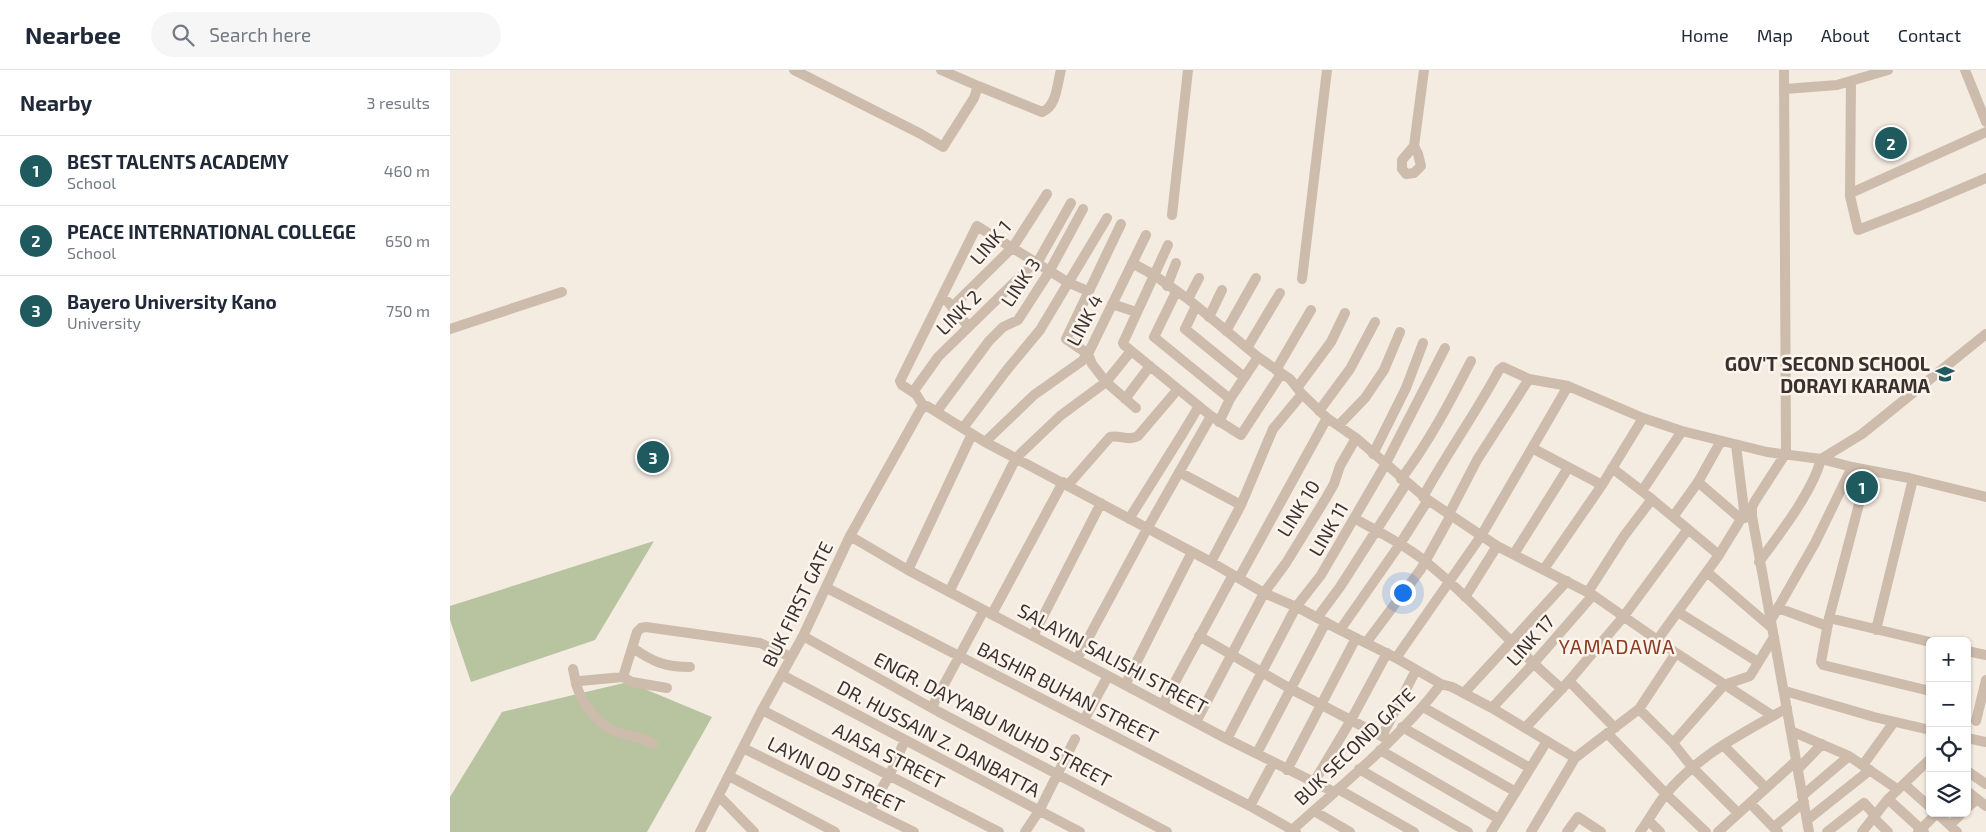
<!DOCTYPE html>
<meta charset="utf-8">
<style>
:root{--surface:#fff;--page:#f6f6f7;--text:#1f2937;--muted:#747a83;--line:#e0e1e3;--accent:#1f5a5e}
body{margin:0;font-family:"Exo 2",sans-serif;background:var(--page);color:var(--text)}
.controls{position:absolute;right:15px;bottom:15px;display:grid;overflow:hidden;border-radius:8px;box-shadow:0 1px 4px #0004}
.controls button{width:45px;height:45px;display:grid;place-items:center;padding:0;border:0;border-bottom:1px solid var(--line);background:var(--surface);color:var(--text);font:25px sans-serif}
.you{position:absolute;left:952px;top:522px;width:18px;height:18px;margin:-12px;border:4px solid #fff;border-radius:50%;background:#1a73e8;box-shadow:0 0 0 8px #1a73e833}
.badge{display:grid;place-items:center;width:32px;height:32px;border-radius:50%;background:var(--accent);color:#fff;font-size:16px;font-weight:700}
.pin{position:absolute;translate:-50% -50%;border:2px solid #fff;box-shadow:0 1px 5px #0006}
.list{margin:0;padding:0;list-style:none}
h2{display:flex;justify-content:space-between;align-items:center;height:65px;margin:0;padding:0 20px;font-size:21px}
h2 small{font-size:16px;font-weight:400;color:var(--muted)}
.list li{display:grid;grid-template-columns:32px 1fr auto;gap:15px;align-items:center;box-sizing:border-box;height:70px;padding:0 20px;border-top:1px solid var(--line)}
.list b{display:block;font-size:19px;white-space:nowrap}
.list p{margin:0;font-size:16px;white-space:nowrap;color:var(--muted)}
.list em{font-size:16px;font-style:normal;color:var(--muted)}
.icon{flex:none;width:28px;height:28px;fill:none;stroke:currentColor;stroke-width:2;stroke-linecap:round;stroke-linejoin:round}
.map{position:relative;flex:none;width:1536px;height:762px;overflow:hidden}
header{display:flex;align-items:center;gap:30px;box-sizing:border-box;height:70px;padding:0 25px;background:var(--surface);border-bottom:1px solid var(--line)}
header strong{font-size:24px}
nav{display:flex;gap:28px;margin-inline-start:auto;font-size:18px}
.search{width:350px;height:45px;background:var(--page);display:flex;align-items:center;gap:12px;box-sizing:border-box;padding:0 18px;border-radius:28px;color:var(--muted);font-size:19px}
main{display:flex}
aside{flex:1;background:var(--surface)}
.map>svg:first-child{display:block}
</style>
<header>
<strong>Nearbee</strong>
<div class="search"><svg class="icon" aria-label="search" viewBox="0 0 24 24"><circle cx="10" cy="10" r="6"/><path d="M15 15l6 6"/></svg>Search here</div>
<nav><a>Home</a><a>Map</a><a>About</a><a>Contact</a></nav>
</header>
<main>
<aside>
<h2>Nearby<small>3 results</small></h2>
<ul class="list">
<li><span class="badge">1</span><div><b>BEST TALENTS ACADEMY</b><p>School</p></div><em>460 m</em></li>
<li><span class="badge">2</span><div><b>PEACE INTERNATIONAL COLLEGE</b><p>School</p></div><em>650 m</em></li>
<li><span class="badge">3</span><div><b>Bayero University Kano</b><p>University</p></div><em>750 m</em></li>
</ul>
</aside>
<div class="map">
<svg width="1536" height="762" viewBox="0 0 1536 762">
<rect width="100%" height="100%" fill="#f4ebe1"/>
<path fill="#b8c4a0" d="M 204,471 L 145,570 L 21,612 L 0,550 L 0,536 Z
M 178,612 L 262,647 L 197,762 L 0,762 L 0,727 L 52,642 Z"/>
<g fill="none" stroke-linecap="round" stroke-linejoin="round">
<path stroke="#cdbbac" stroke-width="10" d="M 344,0 L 471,64 L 493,77 L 524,28 L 528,16 L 491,0
M 1334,0 L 1336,383 L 1305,431 L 1302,437 L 1302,446 L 1359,762
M 1515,0 L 1536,52
M 1401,11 L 1400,126 L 1408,160 L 1470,136 L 1536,108
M 528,16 L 592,42 C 607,36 607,14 611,0
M 1335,19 L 1387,15 L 1438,0
M 964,76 L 968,84 L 971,96 L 964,103 L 956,104 L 952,99 L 952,90 L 964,76 L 974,0
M 1401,123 L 1536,62
M 722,145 L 738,0
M 671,154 L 616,269 L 638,284 L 642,294 L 656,312 L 686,338
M 718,175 L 673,273 L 674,275 L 761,346 L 791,365 L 831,304
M 682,193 L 704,205 L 738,229 L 808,287 L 840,309 L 852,324 L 877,348 L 906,368 L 978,430 L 1047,476 L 1143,525 L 1226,583 L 1323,646
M 586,195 L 621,133
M 852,209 L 877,0
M 717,216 L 726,193
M 726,222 L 704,267 L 780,329
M 738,229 L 749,208
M 498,232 L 518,256
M 662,234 L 686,242
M 746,236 L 735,259 L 794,307
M 502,237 L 563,177 L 597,124
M 759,247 L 772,220
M 0,259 L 112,222
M 776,261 L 806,208
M 797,278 L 830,223
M 826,300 L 861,240
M 847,318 L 881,272 L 895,243
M 463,322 L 488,287 L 584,193
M 675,329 L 700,296
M 474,337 L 466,324 L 452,315 L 450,311 L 527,156 L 619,213 L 638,221
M 487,341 L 539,271 L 553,257 L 568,250 L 599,202 L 633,139
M 869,341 L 900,299 L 925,252
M 769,352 L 780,329 L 808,287
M 889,355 L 915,328 L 934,300 L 950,262
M 513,358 L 556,301 L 590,260 L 657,148
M 535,372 L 584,325 L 632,291 L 638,284 L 696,165
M 1286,375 L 1295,448
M 1082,378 L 1152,415
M 923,384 L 956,318 L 973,273
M 1162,398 L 1192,421 L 1269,485
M 1418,400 L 1379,548 L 1371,592 L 1373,595 L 1480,621
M 729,402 L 791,435
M 951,409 C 979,372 1000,332 1021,291
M 1248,412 L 1291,449
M 618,415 L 660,367 C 670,364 678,372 688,366 L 728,319
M 1192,421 L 1232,361
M 973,427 C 997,383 1026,343 1049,300 L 1053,297 L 1079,309 L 1118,316 L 1193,348 L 1232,361 L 1317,382 L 1371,389 L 1402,397 L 1459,408 L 1536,427
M 999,444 L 1027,390 L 1079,309
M 1223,447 L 1248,412 L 1271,371
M 904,448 C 928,462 954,474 976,492 C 1024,530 1065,579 1112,619
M 679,449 L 731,366 L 749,336
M 400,466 L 458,500 L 777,669 L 884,722
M 1064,484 L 1118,398
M 761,492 L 791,435 L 823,359 L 852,324
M 1309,492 C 1329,465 1363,421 1371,389 L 1412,364 L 1536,264
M 1094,499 L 1152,415 L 1193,348
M 458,500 L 522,364
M 1257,502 L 1322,558
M 789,508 L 877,348
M 377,518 L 800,736 L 846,762
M 499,522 L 566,388 L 610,346 L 656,312 L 681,281
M 1138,522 L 1174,466 L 1202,429
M 1015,527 L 1047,476
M 1328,538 L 1377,556
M 1228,542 L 1308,592
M 542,544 L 613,412
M 867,548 L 890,517 L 956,414
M 1379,548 L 1480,572
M 1321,550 L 1365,473 L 1402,397
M 890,560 L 950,474 L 978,430
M 1426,560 L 1463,409
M 353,566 L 489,642 L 717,762
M 583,566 L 651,433
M 749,566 L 841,619 L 939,670
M 1208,569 L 1269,485 L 1291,449 L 1302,446
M 916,573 L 971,499 L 1001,445
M 183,578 C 203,592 215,597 240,597
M 1517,581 L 1536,585
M 946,588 L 1031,466 L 1118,316
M 627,589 L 697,459 L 761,346
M 123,599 L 126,613
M 332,605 L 630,762
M 173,607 L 182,612 L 217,618
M 1119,611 L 1165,658
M 675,615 L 742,482
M 1335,621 L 1424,647 L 1480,660
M 1014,623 L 1117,511
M 713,634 L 783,505
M 482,637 L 534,540
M 973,637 L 1080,698
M 1042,638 L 1083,594 L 1143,525
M 1189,639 L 1223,673 L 1242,697 L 1288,743
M 312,640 L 549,762
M 634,650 L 658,606
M 1526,651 L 1536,610
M 746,652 L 814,523 L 836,493 L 876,428 L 884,414 L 890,396 L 906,368
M 952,657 L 1066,722
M 1075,658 L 1119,611 L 1174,546 L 1238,459
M 1341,661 L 1399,686 L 1447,719
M 1158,664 L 1216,724 L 1256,762
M 932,666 L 966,600
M 1517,668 L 1536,672
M 777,669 L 846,537 L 871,505 L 935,395 L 995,278
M 1223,673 L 1274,615 L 1300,606 L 1324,567
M 203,674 C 193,667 184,667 173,664 C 149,658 133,636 126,614 L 130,611 L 173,607 L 187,562 L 191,558 L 196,557 L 310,573 L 341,587
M 1273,675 L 1316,718
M 293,678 L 464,762
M 930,680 L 1049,749
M 807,683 L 876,552
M 1413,695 L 1444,652
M 909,699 L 1018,762
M 1348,699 L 1372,674
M 837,700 L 906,568
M 1517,701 L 1536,714
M 279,706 L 385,762
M 864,712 L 901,650 L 937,583
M 1454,714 L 1480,737
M 888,719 L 964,762
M 1517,721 L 1536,736
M 269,726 L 304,762
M 1352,726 L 1399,686
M 1438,729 L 1474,762
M 1300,733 L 1328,762
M 800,736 L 823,693
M 1517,738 L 1527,729
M 420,739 L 440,704 L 455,670
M 864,741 L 900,762
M 1487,743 L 1507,762
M 1423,747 L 1438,762
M 1198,750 L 1210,762
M 1357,750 L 1420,700
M 1500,755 L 1512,743
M 1324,757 L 1354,732
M 250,762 L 312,640 L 353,566 L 400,466 L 471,339 L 477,336 L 535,372 L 761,492 L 814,523 L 849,538 L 890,560 L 946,588 L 991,614 L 1002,617 L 1042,638 L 1125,688
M 575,762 L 589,741 L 625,669
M 840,762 C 891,716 950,668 991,614
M 1041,762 L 1097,671
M 1081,762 L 1125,688 L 1189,639 L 1226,583
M 1117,762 L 1128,747 L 1151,762
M 1190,762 C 1199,750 1206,736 1216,724 C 1248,685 1295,662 1337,638
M 1268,762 L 1346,691
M 1377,762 L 1414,733 L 1425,745
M 1412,762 L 1438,729 L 1480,689
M 1468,762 L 1487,743"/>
</g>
<defs>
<g id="school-bare" transform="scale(1.5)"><path d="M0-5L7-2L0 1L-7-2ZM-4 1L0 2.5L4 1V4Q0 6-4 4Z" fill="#1f5a5e" stroke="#fbf5ee" stroke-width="2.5" paint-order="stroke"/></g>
</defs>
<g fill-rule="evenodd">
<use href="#school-bare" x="1495" y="304"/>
</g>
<g text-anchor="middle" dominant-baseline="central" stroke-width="5" stroke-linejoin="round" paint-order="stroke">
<g font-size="19" fill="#3b302b" stroke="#fbf5ee">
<text transform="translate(540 172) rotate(-49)">LINK 1</text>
<text transform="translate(570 212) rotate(-56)">LINK 3</text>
<text transform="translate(508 242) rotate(-45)">LINK 2</text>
<text transform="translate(634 250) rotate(-62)">LINK 4</text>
<text transform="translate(848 438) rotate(-58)">LINK 10</text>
<text transform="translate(878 459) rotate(-60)">LINK 11</text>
<text transform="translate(347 534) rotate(-64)">BUK FIRST GATE</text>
<text transform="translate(1080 570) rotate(-48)">LINK 17</text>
<text transform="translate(663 588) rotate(28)">SALAYIN SALISHI STREET</text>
<text transform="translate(618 622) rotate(27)">BASHIR BUHAN STREET</text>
<text transform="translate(543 649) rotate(28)">ENGR. DAYYABU MUHD STREET</text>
<text transform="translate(489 668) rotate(28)">DR. HUSSAIN Z. DANBATTA</text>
<text transform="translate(904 676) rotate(-44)">BUK SECOND GATE</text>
<text transform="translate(439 685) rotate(27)">AJASA STREET</text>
<text transform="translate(386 704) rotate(26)">LAYIN OD STREET</text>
</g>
<g font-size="19" font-weight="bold" fill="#3b302b" stroke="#fbf5ee" text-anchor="end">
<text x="1480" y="293">GOV'T SECOND SCHOOL<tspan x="1480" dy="22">DORAYI KARAMA</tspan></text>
</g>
<g font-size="20" letter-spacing="1" fill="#8c3b22" stroke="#fbf5ee">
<text x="1167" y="576">YAMADAWA</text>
</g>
</g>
</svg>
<div class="controls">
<button>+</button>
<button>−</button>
<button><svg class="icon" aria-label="locate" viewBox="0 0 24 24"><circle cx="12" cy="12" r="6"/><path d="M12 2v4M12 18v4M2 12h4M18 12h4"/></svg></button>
<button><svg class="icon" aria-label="layers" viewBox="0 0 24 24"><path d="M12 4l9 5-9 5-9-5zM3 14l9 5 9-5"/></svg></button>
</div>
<div class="you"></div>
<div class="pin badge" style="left:1412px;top:417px">1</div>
<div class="pin badge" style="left:1441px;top:73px">2</div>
<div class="pin badge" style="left:203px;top:387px">3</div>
</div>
</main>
